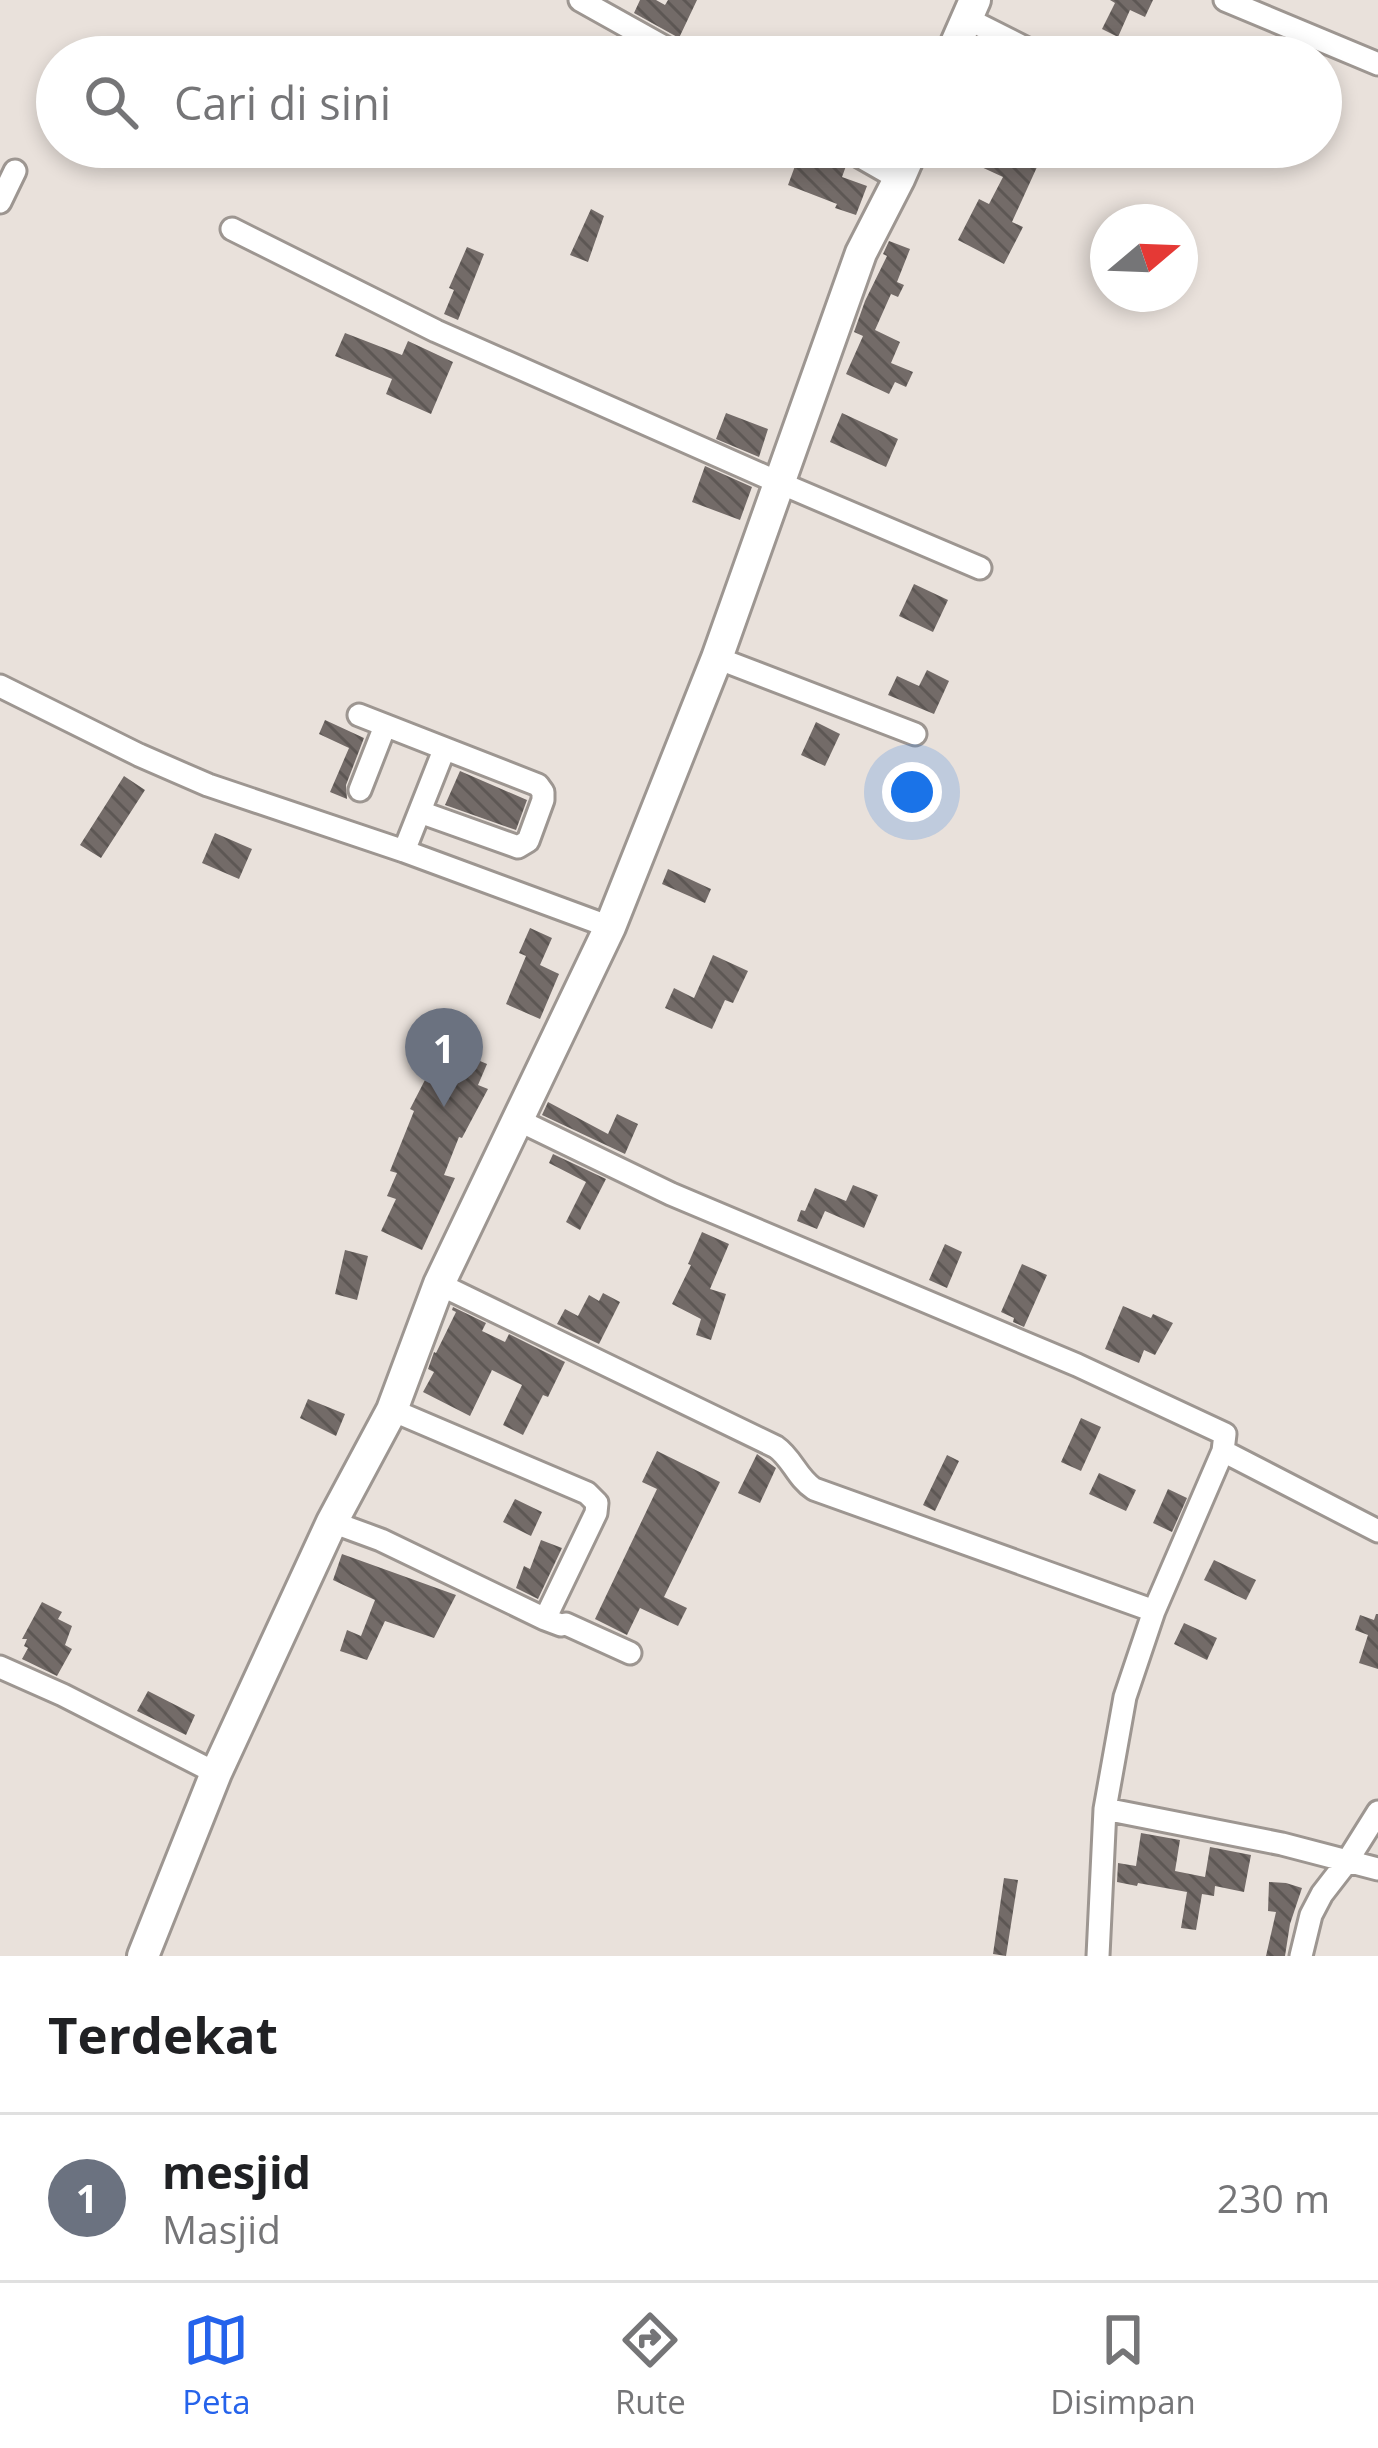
<!DOCTYPE html>
<html lang="id">
<style>
:root{--surface:#fff;--page:#f6f6f6;--text:#202124;--muted:#757577;--line:#e0e0e0;--accent:#2563eb}
body{margin:0;font-family:"Open Sans",sans-serif;background:var(--page);color:var(--text)}
.compass{position:absolute;left:1090px;top:204px;width:108px;height:108px;border-radius:50%;background:var(--surface);box-shadow:0 6px 18px #0003;rotate:71deg}
.you{position:absolute;left:912px;top:792px;width:42px;height:42px;margin:-30px;border:9px solid #fff;border-radius:50%;background:#1a73e8;box-shadow:0 0 0 18px #1a73e833}
.badge{display:grid;place-items:center;width:78px;height:78px;border-radius:50%;background:var(--accent);color:#fff;font-size:39px;font-weight:700}
.pin{position:absolute;translate:-50% -99px;filter:drop-shadow(0 3px 6px #0008)}
.pin::after{content:'';position:absolute;top:63px;width:42px;height:36px;background:inherit;clip-path:polygon(0 0,100% 0,50% 100%)}
.list{margin:0;padding:0;list-style:none}
h2{display:flex;justify-content:space-between;align-items:center;height:156px;margin:0;padding:0 48px;font-size:51px}
h2 small{font-size:39px;font-weight:400;color:var(--muted)}
.list li{display:grid;grid-template-columns:78px 1fr auto;gap:36px;align-items:center;box-sizing:border-box;height:168px;padding:0 48px;border-top:3px solid var(--line)}
.list b{display:block;font-size:45px;white-space:nowrap}
.list p{margin:0;font-size:39px;white-space:nowrap;color:var(--muted)}
.list em{font-size:39px;font-style:normal;color:var(--muted)}
.icon{flex:none;width:66px;height:66px;fill:none;stroke:currentColor;stroke-width:2;stroke-linecap:round;stroke-linejoin:round}
.map{position:relative;flex:none;width:1378px;height:1956px;overflow:hidden}
.search{position:absolute;background:var(--surface);box-shadow:0 6px 18px #0003;left:36px;right:36px;top:36px;height:132px;display:flex;align-items:center;gap:30px;box-sizing:border-box;padding:0 42px;border-radius:66px;color:var(--muted);font-size:45px}
.sheet{height:324px;background:var(--surface)}
nav{display:flex;justify-content:space-around;align-items:center;box-sizing:border-box;height:168px;border-top:3px solid var(--line);background:var(--surface);font-size:33px;color:var(--muted)}
nav a{display:grid;justify-items:center;gap:6px}
nav .on{color:var(--accent)}
.map>svg:first-child{display:block}
</style>
<div class="map">
<svg width="1378" height="1956" viewBox="0 0 1378 1956">
<defs>
<pattern id="building-back-hatch" width="6" height="6" patternUnits="userSpaceOnUse" patternTransform="scale(3)"><rect width="6" height="6" fill="#736b68"/><path d="M-1 5l2 2M0 0l6 6M5-1l2 2" fill="none" stroke="#5d5754"/></pattern>
</defs>
<rect width="100%" height="100%" fill="#e9e1db"/>
<path fill="url(#building-back-hatch)" d="M 640,0 L 656,0 L 665,5 L 668,0 L 697,0 L 679,38 L 634,13 Z
M 1110,0 L 1153,0 L 1145,17 L 1130,10 L 1118,37 L 1102,29 L 1115,3 Z
M 802,147 L 818,147 L 829,151 L 835,159 L 846,166 L 842,177 L 867,186 L 856,215 L 835,208 L 837,204 L 788,185 Z
M 938,147 L 1022,147 L 1042,156 L 1012,222 L 1023,227 L 1004,264 L 958,240 L 979,199 L 989,204 L 1003,177 Z
M 591,209 L 604,216 L 588,262 L 570,255 Z
M 889,241 L 910,249 L 897,282 L 904,285 L 898,297 L 891,294 L 875,330 L 900,342 L 891,363 L 913,372 L 906,387 L 895,382 L 889,394 L 846,374 L 863,336 L 854,332 L 865,301 L 887,256 L 883,254 Z
M 467,247 L 484,254 L 458,320 L 444,314 L 454,290 L 449,288 Z
M 345,333 L 402,355 L 408,341 L 453,362 L 431,414 L 386,394 L 392,379 L 335,356 Z
M 726,413 L 768,429 L 759,457 L 716,439 Z
M 842,413 L 898,439 L 886,467 L 830,442 Z
M 705,466 L 752,487 L 740,520 L 692,502 Z
M 914,584 L 948,600 L 933,632 L 899,616 Z
M 927,670 L 949,681 L 934,714 L 888,695 L 897,676 L 919,686 Z
M 325,720 L 364,738 L 346,785 L 347,799 L 330,792 L 349,748 L 319,734 Z
M 816,722 L 840,734 L 825,766 L 801,755 Z
M 460,771 L 527,800 L 516,830 L 445,805 Z
M 124,776 L 145,790 L 101,858 L 80,845 Z
M 215,833 L 252,849 L 239,879 L 202,863 Z
M 668,869 L 711,889 L 705,903 L 662,884 Z
M 530,928 L 552,938 L 540,965 L 559,974 L 540,1019 L 506,1004 L 526,956 L 519,953 Z
M 713,955 L 748,971 L 733,1003 L 725,1000 L 712,1029 L 665,1008 L 674,988 L 694,998 Z
M 459,1052 L 487,1064 L 478,1085 L 488,1089 L 462,1138 L 459,1137 L 444,1175 L 455,1178 L 422,1250 L 381,1231 L 396,1199 L 387,1196 L 397,1173 L 390,1171 L 414,1111 L 410,1109 L 427,1076 L 444,1086 Z
M 548,1102 L 608,1134 L 617,1114 L 638,1124 L 625,1154 L 542,1115 Z
M 553,1154 L 606,1179 L 580,1230 L 566,1222 L 586,1182 L 549,1163 Z
M 853,1185 L 878,1195 L 864,1228 L 825,1211 L 817,1229 L 797,1221 L 801,1210 L 805,1211 L 815,1188 L 846,1201 Z
M 702,1232 L 729,1244 L 710,1289 L 726,1294 L 711,1340 L 696,1335 L 701,1319 L 672,1304 L 691,1265 L 688,1264 Z
M 945,1244 L 962,1252 L 947,1288 L 929,1280 Z
M 345,1250 L 368,1256 L 357,1300 L 335,1294 Z
M 1022,1264 L 1047,1275 L 1024,1327 L 1013,1322 L 1014,1318 L 1001,1312 Z
M 603,1293 L 620,1302 L 599,1344 L 557,1324 L 565,1309 L 578,1316 L 589,1295 L 599,1301 Z
M 1123,1306 L 1151,1318 L 1153,1314 L 1173,1323 L 1155,1355 L 1144,1350 L 1139,1363 L 1105,1349 Z
M 453,1307 L 486,1323 L 482,1331 L 505,1342 L 509,1334 L 565,1362 L 548,1397 L 543,1395 L 523,1435 L 503,1425 L 522,1385 L 492,1370 L 470,1416 L 423,1392 L 434,1372 L 428,1369 L 434,1352 L 436,1353 L 456,1312 L 452,1310 Z
M 308,1399 L 345,1414 L 336,1436 L 300,1418 Z
M 1081,1418 L 1101,1427 L 1081,1471 L 1061,1462 Z
M 657,1451 L 720,1482 L 664,1597 L 687,1608 L 678,1626 L 640,1608 L 627,1635 L 595,1619 L 657,1489 L 642,1482 Z
M 757,1454 L 776,1468 L 760,1503 L 738,1493 Z
M 947,1455 L 959,1461 L 935,1511 L 923,1505 Z
M 1099,1473 L 1136,1490 L 1126,1511 L 1089,1494 Z
M 1168,1489 L 1187,1498 L 1172,1532 L 1153,1523 Z
M 515,1499 L 542,1512 L 531,1536 L 503,1522 Z
M 541,1540 L 562,1548 L 538,1599 L 516,1588 L 524,1566 L 530,1569 Z
M 342,1554 L 456,1595 L 434,1638 L 385,1621 L 367,1660 L 340,1651 L 347,1630 L 361,1636 L 375,1600 L 333,1580 Z
M 1214,1560 L 1256,1580 L 1246,1600 L 1204,1580 Z
M 42,1602 L 62,1612 L 58,1619 L 72,1626 L 65,1645 L 72,1649 L 57,1676 L 22,1659 L 28,1648 L 24,1646 L 27,1639 L 22,1639 Z
M 1376,1614 L 1378,1614 L 1378,1669 L 1359,1663 L 1368,1635 L 1355,1630 L 1360,1615 L 1374,1620 Z
M 1184,1623 L 1217,1638 L 1207,1660 L 1174,1644 Z
M 148,1691 L 195,1715 L 186,1735 L 137,1711 Z
M 1141,1833 L 1180,1840 L 1175,1871 L 1205,1877 L 1210,1847 L 1251,1855 L 1244,1892 L 1215,1886 L 1214,1896 L 1202,1894 L 1196,1930 L 1181,1928 L 1187,1892 L 1138,1883 L 1137,1886 L 1117,1882 L 1118,1863 L 1136,1866 Z
M 1004,1878 L 1018,1880 L 1006,1956 L 993,1954 Z
M 1269,1882 L 1286,1883 L 1302,1888 L 1290,1924 L 1285,1956 L 1266,1956 L 1276,1912 L 1268,1911 Z"/>
<g fill="none" stroke-linecap="round" stroke-linejoin="round">
<g stroke="#9d9691" stroke-width="27">
<path id="minor" d="M 580,0 L 682,57
M 1225,0 L 1378,64
M 966,18 L 1043,57
M 843,147 L 899,179
M 0,202 L 15,171
M 232,229 L 436,331 L 780,483 L 980,568
M 717,658 L 915,734
M 0,686 L 139,755 L 208,785 L 404,851 L 610,927
M 359,715 L 538,785 L 543,792 L 543,800 L 528,841 L 518,847 L 420,812
M 360,790 L 385,726
M 404,851 L 444,750
M 518,1120 L 671,1194 L 1077,1365 L 1225,1434 L 1223,1451 L 1154,1611 L 1125,1697 L 1105,1809 L 1098,1956
M 439,1284 L 776,1447 C 792,1458 797,1478 814,1489 L 1154,1611
M 392,1410 L 587,1493 L 597,1503 L 596,1513 L 545,1619 L 561,1625 L 566,1624 L 630,1653
M 1223,1451 L 1378,1531
M 332,1522 L 381,1540 L 545,1619
M 0,1667 L 63,1695 L 216,1773
M 1105,1809 L 1282,1844 L 1378,1869
M 1301,1956 L 1311,1915 L 1322,1894 L 1346,1863 L 1378,1812"/>
</g>
<g stroke="#9d9691" stroke-width="36">
<path id="highway" d="M 950,57 L 975,0
M 143,1956 L 216,1773 L 332,1522 L 392,1410 L 439,1284 L 610,927 L 717,658 L 861,253 L 899,179 L 913,147"/>
</g>
<use href="#minor" stroke="#fff" stroke-width="21"/>
<use href="#highway" stroke="#fff" stroke-width="30"/>
</g>
</svg>
<svg class="compass" viewBox="-18 -18 36 36"><path d="M0-13l5 13h-10z" fill="#e53935"/><path d="M0 13l5-13h-10z" fill="#757577"/></svg>
<div class="you"></div>
<div class="pin badge" style="left:444px;top:1107px;background:#6b7280">1</div>
<div class="search"><svg class="icon" aria-label="search" viewBox="0 0 24 24"><circle cx="10" cy="10" r="6"/><path d="M15 15l6 6"/></svg>Cari di sini</div>
</div>
<section class="sheet">
<h2>Terdekat<small></small></h2>
<ul class="list">
<li><span class="badge" style="background:#6b7280">1</span><div><b>mesjid</b><p>Masjid</p></div><em>230 m</em></li>
</ul>
</section>
<nav>
<a class="on"><svg class="icon" aria-label="map" viewBox="0 0 24 24"><path d="M3 6l6-2 6 2 6-2v14l-6 2-6-2-6 2zM9 4v14M15 6v14"/></svg>Peta</a>
<a><svg class="icon" aria-label="directions" viewBox="0 0 24 24"><path d="M12 3l9 9-9 9-9-9zM9 14v-3h6M13 9l2 2-2 2"/></svg>Rute</a>
<a><svg class="icon" aria-label="saved" viewBox="0 0 24 24"><path d="M7 4h10v16l-5-4-5 4z"/></svg>Disimpan</a>
</nav>
